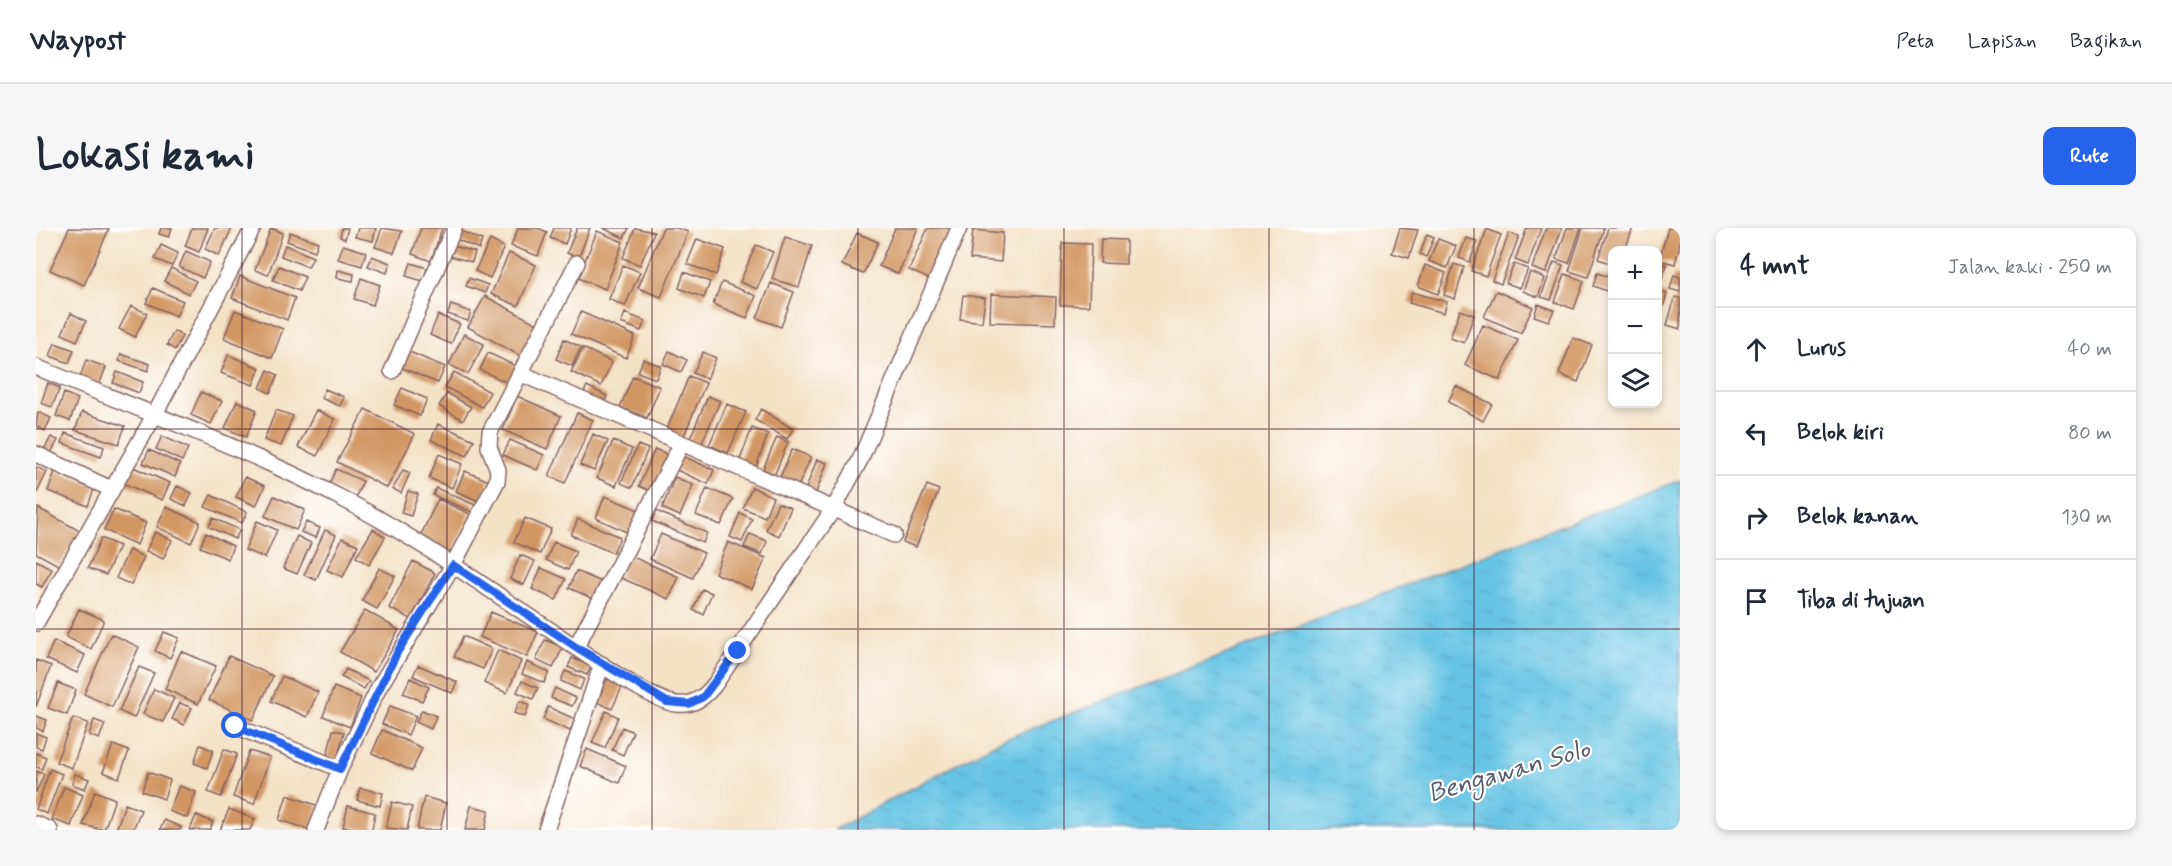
<!DOCTYPE html>
<html lang="id">
<meta charset="utf-8">
<style>
:root{--surface:#fff;--page:#f6f6f7;--text:#1f2937;--muted:#747a83;--line:#e0e1e3;--accent:#2563eb}
body{margin:0;font-family:Mynerve,sans-serif;background:var(--page);color:var(--text)}
.controls{position:absolute;right:18px;top:18px;display:grid;overflow:hidden;border-radius:12px;box-shadow:0 3px 9px #0003}
.controls button{width:54px;height:54px;display:grid;place-items:center;padding:0;border:0;border-bottom:2px solid var(--line);background:var(--surface);color:var(--text);font:30px sans-serif}
.stop{position:absolute;width:18px;height:18px;margin:-14px;border:4px solid #2563eb;border-radius:50%;background:#fff}
.stop.end{background:#2563eb;border-color:#fff;box-shadow:0 2px 6px #0008}
.list{margin:0;padding:0;list-style:none}
h2{display:flex;justify-content:space-between;align-items:center;height:78px;margin:0;padding:0 24px;font-size:26px}
h2 small{font-size:20px;font-weight:400;color:var(--muted)}
.list li{display:grid;grid-template-columns:39px 1fr auto;gap:18px;align-items:center;box-sizing:border-box;height:84px;padding:0 24px;border-top:2px solid var(--line)}
.list b{display:block;font-size:22px;white-space:nowrap}
.list em{font-size:20px;font-style:normal;color:var(--muted)}
.icon{flex:none;width:33px;height:33px;fill:none;stroke:currentColor;stroke-width:2;stroke-linecap:round;stroke-linejoin:round}
.map{position:relative;flex:none;width:1644px;height:602px;overflow:hidden;border-radius:12px}
header{display:flex;align-items:center;gap:36px;box-sizing:border-box;height:84px;padding:0 30px;background:var(--surface);border-bottom:2px solid var(--line)}
header strong{font-size:28px}
nav{display:flex;gap:33px;margin-inline-start:auto;font-size:21px}
.intro{display:flex;align-items:center;justify-content:space-between;box-sizing:border-box;height:144px;padding:0 36px}
h1{margin:0;font-size:42px}
.button{padding:15px 27px;border-radius:12px;background:var(--accent);color:#fff;font-size:21px;font-weight:700}
main{display:flex;gap:36px;padding:0 36px}
aside{flex:1;background:var(--surface);border-radius:12px;box-shadow:0 3px 9px #0003}
.map>svg:first-child{display:block}
</style>
<header>
<strong>Waypost</strong>
<nav><a>Peta</a><a>Lapisan</a><a>Bagikan</a></nav>
</header>
<div class="intro"><h1>Lokasi kami</h1><a class="button">Rute</a></div>
<main>
<div class="map">
<svg width="1644" height="602" viewBox="0 0 1644 602">
<defs>
<pattern id="water-ripples" width="26" height="14" patternUnits="userSpaceOnUse" patternTransform="scale(1.5)"><rect width="26" height="14" fill="#66c4e4"/><path d="M2 4q2-2 4 0t4 0M15 11q2-2 4 0t4 0" fill="none" stroke="#5aa8c4"/></pattern>
</defs>
<rect width="100%" height="100%" fill="#fff"/>
<filter id="ink" filterUnits="userSpaceOnUse"><feTurbulence type="fractalNoise" baseFrequency=".0167" numOctaves="2"/><feDisplacementMap in="SourceGraphic" scale="12" xChannelSelector="R" yChannelSelector="G"/><feConvolveMatrix kernelMatrix="1 2 1 2 8 2 1 2 1" color-interpolation-filters="sRGB"/></filter>
<filter id="wash" filterUnits="userSpaceOnUse"><feTurbulence type="fractalNoise" baseFrequency=".008" numOctaves="4" result="noise"/><feDisplacementMap in="SourceGraphic" scale="24" xChannelSelector="R" yChannelSelector="G"/><feGaussianBlur stdDeviation="1.35" result="paint"/><feColorMatrix in="noise" values="0 0 0 0 0 0 0 0 0 0 0 0 0 0 0 0 0 1.4 0 .05"/><feComposite in="paint" operator="in"/></filter>
<g filter="url(#wash)">
<rect width="100%" height="100%" fill="#f4e2c7"/>
<path fill="url(#water-ripples)" stroke="#587288" stroke-width="1.5" d="M 1644,252 L 1644,602 L 798,602 L 964,513 Z"/>
<g id="blocks">
<path fill="#d19764" d="M 33,0 L 73,1 L 48,57 L 14,42 Z
M 125,0 L 136,0 L 133,9 L 123,6 Z
M 156,0 L 172,0 L 163,24 L 149,18 Z
M 179,0 L 196,0 L 183,28 L 169,21 Z
M 235,0 L 247,5 L 232,47 L 219,42 Z
M 306,0 L 312,0 L 309,11 L 304,9 Z
M 322,0 L 340,0 L 337,13 L 319,9 Z
M 346,0 L 366,3 L 358,25 L 339,19 Z
M 385,0 L 406,0 L 395,33 L 376,26 Z
M 482,0 L 502,0 L 511,4 L 502,28 L 475,18 Z
M 518,0 L 535,0 L 529,16 L 514,10 Z
M 541,0 L 554,0 L 543,29 L 531,25 Z
M 567,0 L 593,0 L 588,10 Z
M 599,0 L 618,4 L 604,37 L 587,30 Z
M 627,0 L 641,0 L 652,4 L 625,69 L 602,60 Z
M 859,0 L 882,0 L 862,46 L 843,38 Z
M 892,0 L 918,0 L 895,52 L 873,42 Z
M 1364,0 L 1382,2 L 1373,30 L 1356,25 Z
M 1491,0 L 1505,0 L 1492,37 L 1479,32 Z
M 1510,0 L 1526,0 L 1510,45 L 1496,40 Z
M 1531,0 L 1545,0 L 1533,35 L 1520,31 Z
M 1547,0 L 1568,0 L 1552,49 L 1533,43 Z
M 1572,0 L 1597,0 L 1589,22 L 1576,22 L 1576,36 L 1562,31 Z
M 1632,0 L 1644,0 L 1644,16 L 1639,36 L 1623,32 Z
M 1451,1 L 1465,7 L 1450,48 L 1435,43 Z
M 937,2 L 967,5 L 965,34 L 934,31 Z
M 425,3 L 446,12 L 443,21 L 422,12 Z
M 561,3 L 587,14 L 569,61 L 542,50 Z
M 254,4 L 282,14 L 279,23 L 251,13 Z
M 821,5 L 842,14 L 827,46 L 806,37 Z
M 1473,5 L 1483,8 L 1465,56 L 1456,52 Z
M 1391,6 L 1398,9 L 1390,29 L 1384,26 Z
M 749,9 L 776,18 L 763,59 L 736,51 Z
M 1430,10 L 1441,13 L 1434,34 L 1423,30 Z
M 661,11 L 689,21 L 680,47 L 651,36 Z
M 1065,11 L 1090,12 L 1090,36 L 1064,35 Z
M 1402,11 L 1420,18 L 1411,40 L 1393,33 Z
M 454,12 L 468,19 L 454,50 L 439,43 Z
M 1026,15 L 1055,16 L 1053,78 L 1024,77 Z
M 125,17 L 142,25 L 136,38 L 119,31 Z
M 249,17 L 277,29 L 272,39 L 245,28 Z
M 307,17 L 330,24 L 326,38 L 302,31 Z
M 720,17 L 737,24 L 721,61 L 704,54 Z
M 417,18 L 439,24 L 436,34 L 414,28 Z
M 150,23 L 174,34 L 167,50 L 143,39 Z
M 473,25 L 500,37 L 482,78 L 455,66 Z
M 336,28 L 354,35 L 351,45 L 332,38 Z
M 1518,34 L 1527,37 L 1515,72 L 1505,69 Z
M 1622,34 L 1631,37 L 1626,50 L 1622,48 Z
M 375,35 L 391,40 L 387,53 L 370,48 Z
M 1418,36 L 1428,39 L 1419,71 L 1408,67 Z
M 1478,36 L 1492,41 L 1484,60 L 1470,55 Z
M 587,37 L 604,44 L 589,78 L 573,71 Z
M 1389,37 L 1410,45 L 1402,66 L 1382,58 Z
M 243,38 L 269,49 L 263,63 L 237,52 Z
M 135,40 L 160,53 L 153,66 L 128,53 Z
M 302,42 L 318,46 L 317,53 L 301,50 Z
M 648,44 L 674,54 L 668,70 L 643,60 Z
M 1494,44 L 1509,50 L 1502,69 L 1487,63 Z
M 1561,45 L 1576,50 L 1576,65 L 1557,58 Z
M 1529,46 L 1548,53 L 1538,81 L 1519,74 Z
M 1638,47 L 1644,49 L 1644,64 L 1634,61 Z
M 204,48 L 259,70 L 251,92 L 196,70 Z
M 325,50 L 344,57 L 337,77 L 318,71 Z
M 433,50 L 452,57 L 449,65 L 430,58 Z
M 686,54 L 720,68 L 711,90 L 677,76 Z
M 735,55 L 758,64 L 745,99 L 721,90 Z
M 117,60 L 147,73 L 140,88 L 110,75 Z
M 1460,63 L 1497,79 L 1485,105 L 1448,89 Z
M 1622,63 L 1631,66 L 1626,83 L 1622,81 Z
M 1376,64 L 1411,74 L 1408,85 L 1373,75 Z
M 955,66 L 1020,69 L 1019,96 L 954,94 Z
M 927,67 L 949,70 L 946,94 L 924,91 Z
M 449,68 L 505,98 L 488,130 L 432,99 Z
M 1639,69 L 1644,70 L 1644,101 L 1631,97 Z
M 1502,76 L 1518,82 L 1513,93 L 1498,88 Z
M 415,77 L 435,84 L 432,93 L 412,86 Z
M 95,78 L 111,85 L 99,109 L 83,101 Z
M 199,82 L 247,101 L 236,130 L 188,110 Z
M 1424,82 L 1438,87 L 1428,115 L 1414,110 Z
M 545,84 L 599,108 L 590,130 L 535,106 Z
M 35,85 L 50,93 L 41,113 L 26,106 Z
M 589,85 L 609,93 L 605,103 L 585,95 Z
M 402,87 L 424,96 L 415,116 L 394,107 Z
M 1447,97 L 1482,112 L 1464,152 L 1429,137 Z
M 138,103 L 146,108 L 139,122 L 131,117 Z
M 428,106 L 448,116 L 432,146 L 413,137 Z
M 1537,110 L 1556,117 L 1542,154 L 1523,146 Z
M 528,111 L 545,119 L 536,138 L 520,131 Z
M 19,115 L 38,122 L 33,135 L 14,128 Z
M 547,120 L 576,134 L 565,158 L 535,144 Z
M 371,123 L 409,139 L 402,155 L 364,139 Z
M 633,123 L 651,132 L 645,144 L 627,136 Z
M 667,124 L 680,130 L 671,151 L 657,145 Z
M 452,125 L 482,139 L 474,156 L 444,142 Z
M 85,126 L 114,136 L 112,143 L 83,133 Z
M 192,127 L 224,140 L 217,157 L 185,145 Z
M 607,131 L 625,138 L 620,151 L 602,144 Z
M 50,132 L 70,139 L 62,160 L 43,153 Z
M 232,142 L 242,147 L 234,165 L 224,160 Z
M 81,144 L 107,154 L 103,165 L 77,155 Z
M 418,144 L 454,164 L 446,179 L 409,159 Z
M 597,148 L 624,159 L 611,190 L 584,179 Z
M 653,148 L 670,155 L 647,210 L 630,203 Z
M 12,155 L 24,160 L 16,179 L 5,175 Z
M 551,158 L 571,168 L 566,179 L 546,169 Z
M 1420,158 L 1456,176 L 1447,193 L 1412,174 Z
M 366,160 L 391,171 L 384,188 L 358,177 Z
M 289,161 L 308,169 L 304,178 L 285,170 Z
M 165,164 L 186,173 L 175,196 L 155,187 Z
M 28,165 L 42,171 L 34,193 L 20,188 Z
M 411,165 L 435,179 L 427,192 L 403,178 Z
M 481,168 L 525,188 L 511,221 L 467,202 Z
M 672,168 L 684,173 L 663,222 L 651,217 Z
M 201,173 L 221,182 L 210,209 L 189,200 Z
M 691,176 L 710,184 L 692,225 L 673,217 Z
M 329,181 L 379,206 L 351,260 L 301,234 Z
M 725,181 L 757,201 L 751,211 L 719,192 Z
M 240,182 L 257,188 L 245,218 L 228,212 Z
M 280,182 L 299,191 L 281,228 L 262,219 Z
M 2,184 L 15,190 L 9,203 L 0,198 Z
M 46,184 L 89,198 L 83,216 L 39,202 Z
M 541,185 L 557,192 L 529,255 L 513,248 Z
M 402,196 L 438,212 L 431,228 L 395,212 Z
M 716,200 L 732,206 L 719,242 L 702,237 Z
M 29,205 L 68,219 L 65,229 L 26,215 Z
M 557,206 L 572,213 L 558,243 L 544,237 Z
M 126,208 L 152,220 L 146,233 L 120,221 Z
M 15,209 L 22,212 L 15,225 L 8,222 Z
M 741,209 L 752,214 L 736,253 L 724,248 Z
M 474,212 L 508,227 L 501,242 L 467,227 Z
M 577,213 L 596,221 L 580,258 L 561,250 Z
M 602,217 L 612,221 L 596,260 L 585,255 Z
M 619,221 L 633,227 L 617,264 L 603,258 Z
M 756,221 L 775,229 L 762,259 L 743,252 Z
M 113,222 L 144,236 L 139,249 L 107,235 Z
M 403,226 L 426,236 L 416,260 L 393,250 Z
M 642,226 L 678,242 L 672,256 L 636,240 Z
M 781,231 L 791,235 L 778,270 L 768,266 Z
M 0,239 L 11,244 L 0,267 Z
M 97,239 L 134,255 L 126,272 L 89,256 Z
M 300,241 L 327,253 L 319,270 L 292,259 Z
M 367,242 L 374,245 L 365,265 L 357,261 Z
M 19,243 L 59,258 L 52,278 L 12,263 Z
M 429,243 L 453,253 L 445,274 L 420,263 Z
M 209,249 L 229,258 L 220,278 L 200,269 Z
M 639,249 L 657,257 L 644,288 L 626,280 Z
M 891,257 L 903,262 L 880,319 L 867,314 Z
M 141,258 L 156,265 L 150,278 L 135,271 Z
M 716,259 L 737,269 L 729,289 L 707,280 Z
M 400,260 L 439,277 L 436,284 L 397,267 Z
M 671,260 L 697,271 L 685,297 L 660,287 Z
M 372,263 L 382,266 L 375,288 L 365,285 Z
M 175,267 L 211,284 L 206,295 L 169,279 Z
M 238,268 L 269,282 L 260,302 L 229,288 Z
M 569,268 L 605,283 L 595,306 L 560,290 Z
M 402,271 L 434,286 L 416,326 L 383,311 Z
M 742,275 L 755,280 L 743,308 L 730,302 Z
M 130,279 L 164,294 L 155,315 L 121,299 Z
M 2,280 L 44,303 L 24,338 L 0,325 Z
M 78,281 L 110,295 L 101,317 L 68,302 Z
M 620,283 L 671,305 L 667,315 L 616,293 Z
M 704,285 L 716,291 L 706,314 L 694,309 Z
M 177,290 L 204,302 L 199,311 L 173,299 Z
M 489,290 L 515,301 L 504,326 L 478,314 Z
M 542,291 L 584,309 L 577,325 L 535,307 Z
M 221,293 L 241,302 L 229,330 L 209,322 Z
M 270,294 L 284,300 L 280,310 L 265,304 Z
M 337,301 L 349,309 L 333,337 L 320,329 Z
M 289,302 L 300,307 L 280,352 L 268,347 Z
M 119,304 L 136,312 L 127,331 L 110,323 Z
M 170,305 L 197,318 L 192,331 L 164,319 Z
M 625,306 L 668,325 L 657,350 L 614,331 Z
M 714,306 L 731,313 L 726,326 L 708,319 Z
M 261,308 L 275,315 L 261,346 L 247,340 Z
M 65,310 L 83,318 L 70,347 L 52,340 Z
M 306,310 L 322,317 L 307,349 L 291,342 Z
M 518,314 L 540,323 L 532,342 L 510,332 Z
M 692,314 L 730,330 L 716,361 L 679,345 Z
M 93,322 L 108,329 L 95,357 L 80,350 Z
M 484,327 L 499,333 L 488,357 L 474,351 Z
M 592,327 L 643,349 L 633,371 L 583,349 Z
M 0,332 L 16,341 L 6,359 L 0,356 Z
M 377,333 L 399,345 L 375,391 L 353,380 Z
M 343,340 L 359,348 L 341,381 L 326,373 Z
M 505,340 L 530,351 L 520,372 L 496,361 Z
M 540,343 L 568,355 L 560,372 L 533,360 Z
M 666,361 L 676,365 L 667,386 L 657,382 Z
M 43,381 L 68,392 L 55,421 L 30,409 Z
M 329,382 L 363,402 L 338,444 L 304,424 Z
M 455,384 L 502,404 L 491,429 L 444,409 Z
M 128,404 L 143,410 L 134,430 L 119,423 Z
M 75,406 L 103,419 L 76,479 L 48,466 Z
M 427,408 L 456,421 L 447,441 L 418,429 Z
M 509,412 L 527,419 L 517,440 L 500,432 Z
M 18,413 L 49,427 L 41,445 L 10,431 Z
M 462,422 L 485,433 L 471,465 L 448,455 Z
M 145,423 L 180,438 L 162,476 L 129,461 Z
M 193,428 L 237,448 L 217,492 L 173,472 Z
M 536,430 L 555,438 L 551,447 L 532,439 Z
M 0,432 L 15,438 L 0,479 Z
M 491,434 L 513,444 L 508,455 L 486,446 Z
M 382,437 L 421,454 L 416,465 L 377,448 Z
M 103,439 L 118,445 L 98,490 L 83,483 Z
M 310,441 L 333,453 L 328,461 L 305,449 Z
M 529,443 L 548,451 L 544,462 L 525,453 Z
M 246,448 L 282,464 L 271,489 L 235,473 Z
M 374,450 L 393,459 L 386,473 L 367,465 Z
M 571,451 L 587,457 L 576,481 L 561,474 Z
M 486,453 L 502,460 L 497,471 L 481,464 Z
M 22,455 L 40,462 L 31,487 L 12,480 Z
M 298,459 L 325,470 L 314,499 L 287,488 Z
M 519,460 L 540,470 L 536,478 L 515,470 Z
M 118,461 L 138,470 L 127,494 L 107,486 Z
M 484,473 L 493,477 L 489,489 L 478,485 Z
M 144,475 L 156,480 L 148,497 L 136,491 Z
M 354,478 L 380,488 L 372,507 L 346,496 Z
M 512,479 L 539,491 L 534,503 L 507,491 Z
M 386,482 L 400,488 L 395,501 L 380,494 Z
M 570,483 L 582,489 L 569,520 L 556,515 Z
M 0,488 L 11,492 L 7,503 L 0,500 Z
M 37,490 L 52,495 L 36,540 L 20,534 Z
M 58,492 L 69,496 L 63,511 L 53,507 Z
M 586,499 L 597,504 L 587,527 L 576,522 Z
M 297,502 L 308,504 L 301,531 L 291,528 Z
M 346,502 L 386,520 L 376,543 L 336,525 Z
M 0,505 L 10,509 L 6,521 L 0,519 Z
M 77,517 L 93,523 L 83,550 L 67,544 Z
M 164,517 L 177,522 L 171,540 L 158,535 Z
M 188,521 L 201,526 L 185,569 L 172,564 Z
M 551,521 L 590,538 L 583,555 L 544,538 Z
M 213,523 L 234,529 L 218,576 L 197,569 Z
M 0,525 L 10,529 L 6,541 L 0,539 Z
M 14,541 L 26,546 L 11,586 L 0,581 Z
M 0,543 L 8,546 L 0,565 Z
M 112,544 L 134,552 L 128,571 L 106,563 Z
M 39,546 L 53,551 L 49,561 L 36,556 Z
M 143,558 L 160,564 L 151,590 L 133,583 Z
M 28,559 L 47,567 L 35,598 L 16,591 Z
M 324,560 L 347,565 L 344,578 L 321,572 Z
M 59,563 L 79,571 L 68,602 L 47,597 Z
M 251,567 L 283,578 L 275,602 L 243,592 Z
M 388,569 L 410,575 L 404,602 L 381,602 Z
M 356,574 L 376,579 L 371,602 L 350,600 Z
M 89,576 L 105,582 L 97,602 L 80,602 Z
M 312,578 L 339,585 L 336,602 L 307,599 Z
M 435,578 L 453,582 L 449,602 L 429,602 Z
M 193,581 L 219,591 L 214,602 L 184,602 Z
M 160,587 L 177,594 L 174,602 L 154,602 Z
M 128,592 L 145,599 L 144,602 L 124,602 Z"/>
</g>
</g>
<g filter="url(#ink)">
<use href="#blocks" fill-opacity="0" stroke="#866362" stroke-width="1.5"/>
<g fill="none" stroke-linecap="round" stroke-linejoin="round">
<g stroke="#866362" stroke-width="18">
<path id="street" d="M 0,139 C 102,181 207,219 305,270 C 376,307 442,354 508,398 C 534,415 615,474 641,476 C 657,478 670,468 679,456 L 798,280 L 824,232 L 923,0
M 356,143 L 418,0
M 486,146 L 858,307
M 0,226 L 75,261
M 0,395 L 118,188 L 217,0
M 540,419 L 645,217
M 199,498 L 304,541
M 0,596 L 14,602
M 280,602 L 304,541 L 343,459 L 417,337 L 461,253 L 462,242 L 453,219 L 454,204 L 541,35
M 510,602 L 566,436"/>
</g>
<use href="#street" stroke="#fff" stroke-width="15"/>
</g>
</g>
<g fill="none" stroke-linecap="round" stroke-linejoin="round" filter="url(#ink)">
<path stroke="#2563eb" stroke-width="8" d="M 199,498 L 304,541 L 362,423 L 417,337 L 540,419 L 631,474 L 653,476 L 667,469 L 702,423"/>
</g>
<path fill="none" stroke="#4a1f2b" stroke-width="1.5" stroke-opacity="0.55" d="M 206,0 L 206,602M 411,0 L 411,602M 616,0 L 616,602M 822,0 L 822,602M 1028,0 L 1028,602M 1233,0 L 1233,602M 1438,0 L 1438,602M 0,201 L 1644,201M 0,401 L 1644,401"/>
<g text-anchor="middle" dominant-baseline="central" stroke-width="4.5" stroke-linejoin="round" paint-order="stroke">
<g font-size="26" font-style="italic" fill="#54596c" stroke="#fff">
<text transform="translate(1473 544) rotate(-16)">Bengawan Solo</text>
</g>
</g>
</svg>
<div class="controls">
<button>+</button>
<button>−</button>
<button><svg class="icon" aria-label="layers" viewBox="0 0 24 24"><path d="M12 4l9 5-9 5-9-5zM3 14l9 5 9-5"/></svg></button>
</div>
<div class="stop" style="left:199px;top:498px"></div>
<div class="stop end" style="left:702px;top:423px"></div>
</div>
<aside>
<h2>4 mnt<small>Jalan kaki · 250 m</small></h2>
<ul class="list">
<li><svg class="icon" aria-label="ahead" viewBox="0 0 24 24"><path d="M12 20V5M6 11l6-6 6 6"/></svg><div><b>Lurus</b></div><em>40 m</em></li>
<li><svg class="icon" aria-label="left" viewBox="0 0 24 24"><path d="M17 20v-9H6M10 6l-5 5 5 5"/></svg><div><b>Belok kiri</b></div><em>80 m</em></li>
<li><svg class="icon" aria-label="right" viewBox="0 0 24 24"><path d="M7 20v-9h11M14 6l5 5-5 5"/></svg><div><b>Belok kanan</b></div><em>130 m</em></li>
<li><svg class="icon" aria-label="arrive" viewBox="0 0 24 24"><path d="M6 21V4h12l-3 4 3 4H6"/></svg><div><b>Tiba di tujuan</b></div></li>
</ul>
</aside>
</main>
